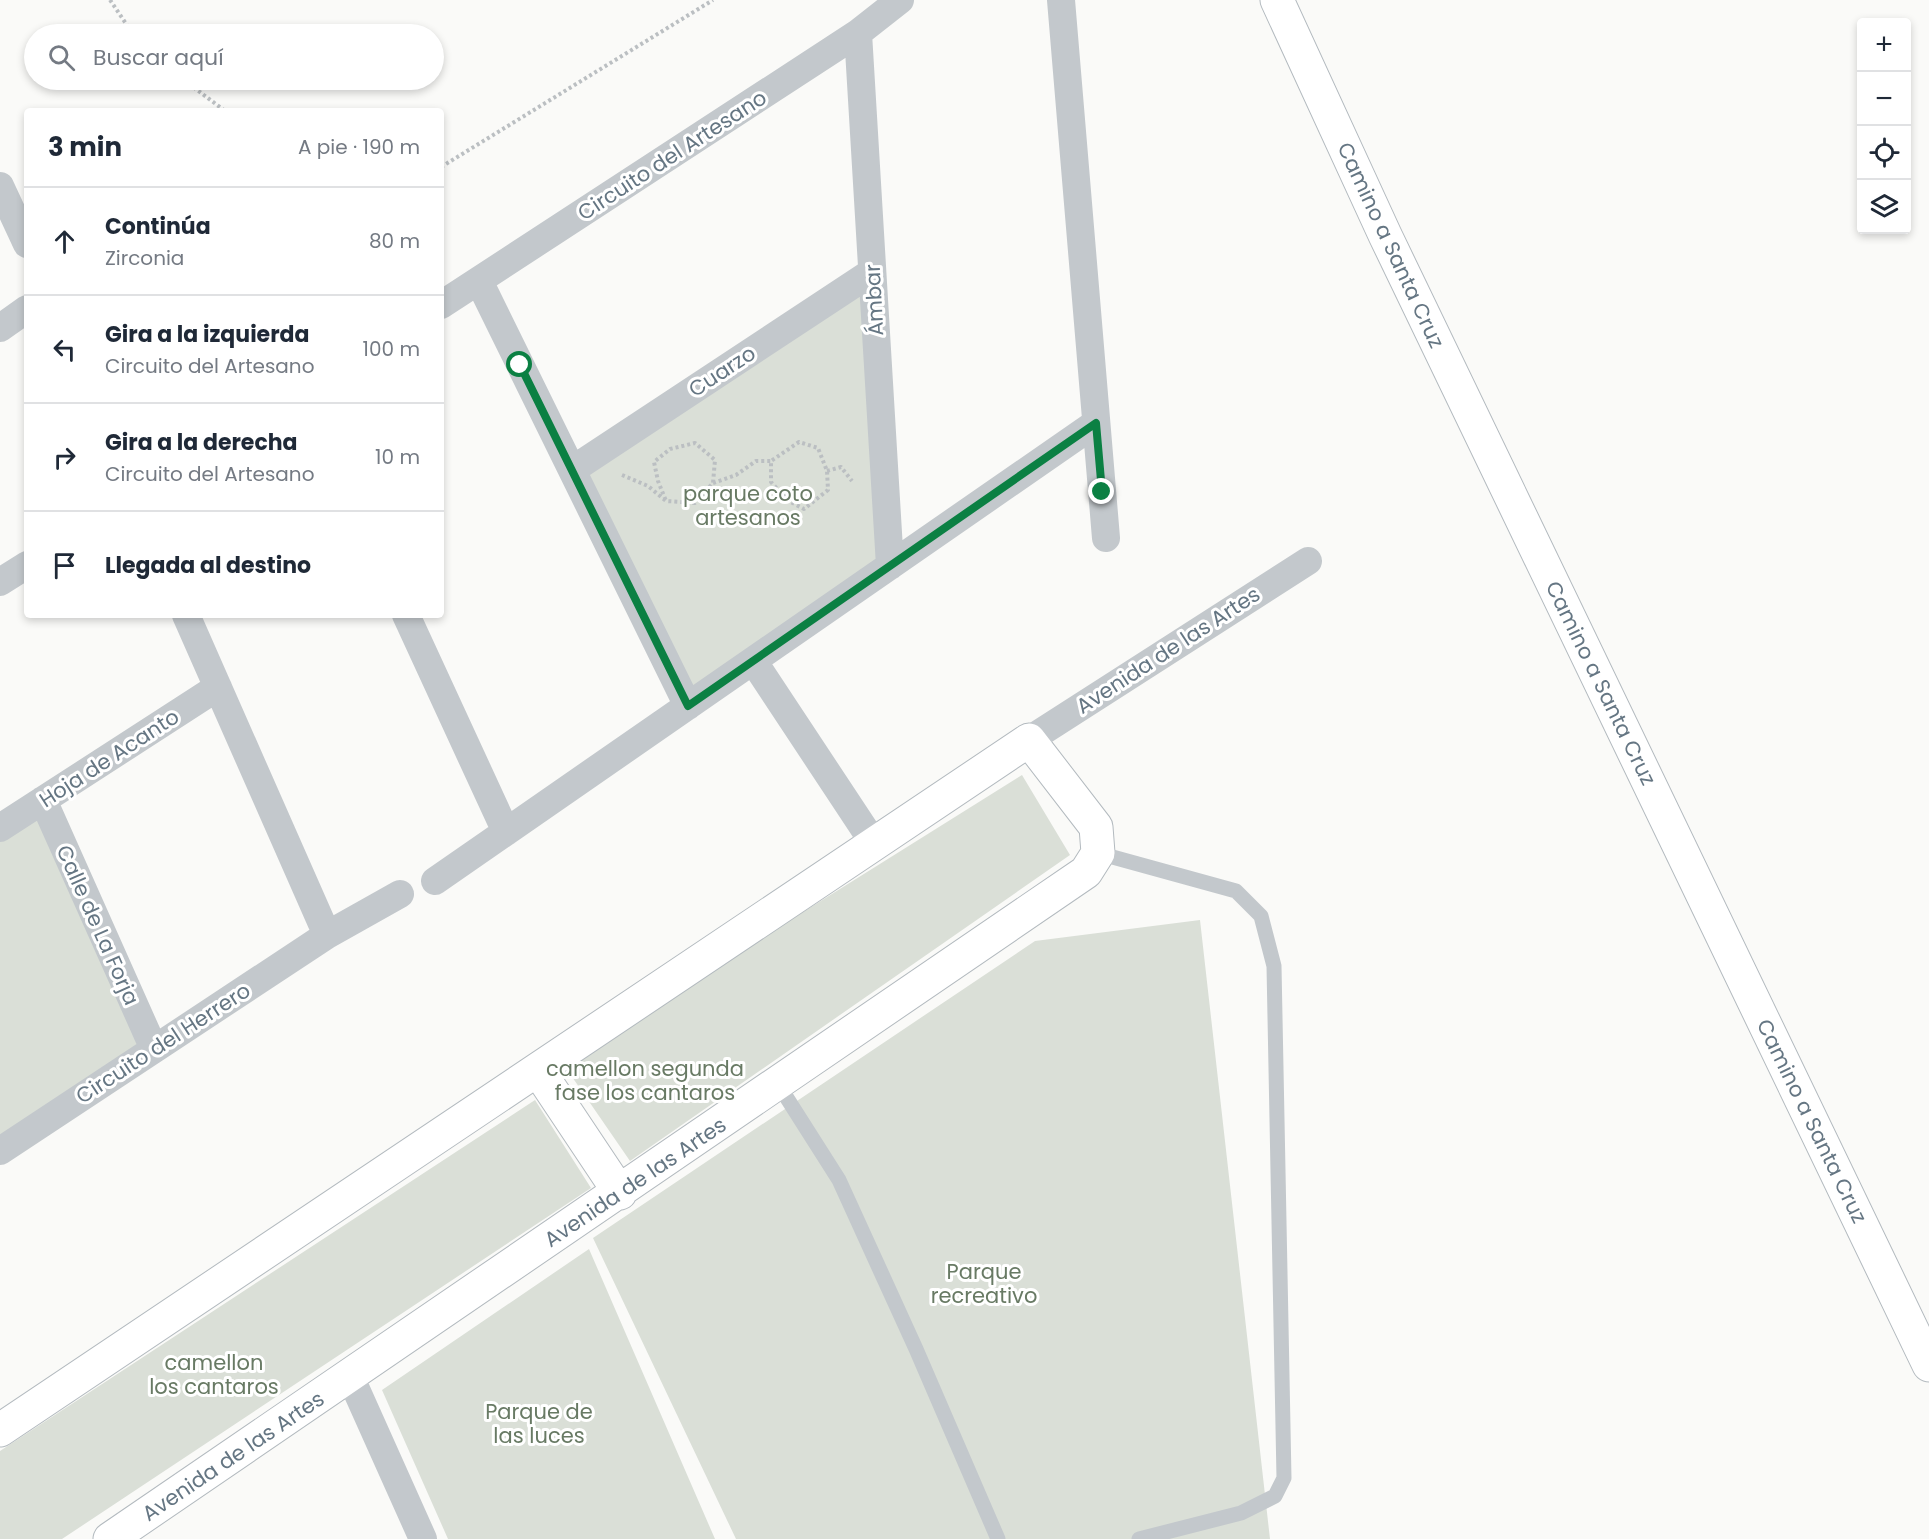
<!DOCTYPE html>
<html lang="es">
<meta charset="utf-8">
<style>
:root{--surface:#fff;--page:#f2f2f3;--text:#1f2937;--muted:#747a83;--line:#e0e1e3}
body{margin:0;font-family:Poppins,sans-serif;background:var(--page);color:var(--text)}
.controls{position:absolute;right:18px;top:18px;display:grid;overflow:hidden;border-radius:6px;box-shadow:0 3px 9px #0003}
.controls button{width:54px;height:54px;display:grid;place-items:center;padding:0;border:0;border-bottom:2px solid var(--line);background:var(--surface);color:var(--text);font:30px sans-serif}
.stop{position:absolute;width:18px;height:18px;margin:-14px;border:4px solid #0b8043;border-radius:50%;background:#fff}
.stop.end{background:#0b8043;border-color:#fff;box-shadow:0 2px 6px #0008}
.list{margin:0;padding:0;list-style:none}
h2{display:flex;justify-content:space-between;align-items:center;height:78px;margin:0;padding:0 24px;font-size:26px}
h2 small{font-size:20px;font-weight:400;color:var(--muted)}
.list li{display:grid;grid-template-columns:39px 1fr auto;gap:18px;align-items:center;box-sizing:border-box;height:108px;padding:0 24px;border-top:2px solid var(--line)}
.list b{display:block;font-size:22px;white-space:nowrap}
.list p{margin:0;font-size:20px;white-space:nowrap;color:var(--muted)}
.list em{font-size:20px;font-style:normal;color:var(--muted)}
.icon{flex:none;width:33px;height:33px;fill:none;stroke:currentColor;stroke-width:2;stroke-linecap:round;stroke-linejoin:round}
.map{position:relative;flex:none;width:1929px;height:1539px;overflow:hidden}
.search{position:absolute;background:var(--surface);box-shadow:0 3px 9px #0003;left:24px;top:24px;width:420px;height:66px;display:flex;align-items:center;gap:15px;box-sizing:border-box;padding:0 21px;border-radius:33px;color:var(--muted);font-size:22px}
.panel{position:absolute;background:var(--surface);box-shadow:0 3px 9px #0003;left:24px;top:108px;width:420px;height:510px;border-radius:6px}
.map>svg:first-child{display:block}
</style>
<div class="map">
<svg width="1929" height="1539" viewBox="0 0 1929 1539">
<rect width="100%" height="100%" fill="#fafaf8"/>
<path fill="#dadfd7" d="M 868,277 L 883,563 L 690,695 L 580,474 Z
M 1022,775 L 1070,855 L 630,1161 L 568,1071 L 581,1051 Z
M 42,802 L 150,1047 L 0,1148 L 0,830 Z
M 1200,920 L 1270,1539 L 736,1539 L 593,1238 L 1035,941 Z
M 535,1100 L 591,1188 L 62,1539 L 0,1539 L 0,1451 Z
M 589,1249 L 715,1539 L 448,1539 L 382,1390 Z"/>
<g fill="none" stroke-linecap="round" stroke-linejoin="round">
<g stroke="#b3babf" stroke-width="35">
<path id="secondary" d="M 1277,0 L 1385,235 L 1929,1365
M 538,1070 L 620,1193
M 0,1430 L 1029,740 L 1096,827 L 1098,853 L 1086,872 L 110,1539"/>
</g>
<path stroke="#bbbfc2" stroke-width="4" stroke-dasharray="3 3" stroke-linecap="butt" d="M 110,0 L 133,34
M 184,80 L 225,111
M 441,167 L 713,0
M 827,471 L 841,467 L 852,481
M 622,475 L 648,486 L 666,501 L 695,503 L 713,483 L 715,460 L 695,443 L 670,449 L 654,462 L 658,481 L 666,501
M 713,483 L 736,475 L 756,461 L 771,461 L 771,482 L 787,500 L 804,509 L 828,490 L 827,471 L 818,448 L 799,442 L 771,461"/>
<path stroke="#c3c8cc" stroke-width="15" d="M 1098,853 L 1236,891 L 1261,916 L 1274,966 L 1284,1478 L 1275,1496 L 1241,1513 L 1139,1539
M 778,1084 L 839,1180 L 916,1349 L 998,1539"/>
<path stroke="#c3c8cc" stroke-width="28" d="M 1061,0 L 1106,538
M 858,33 L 890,566
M 0,186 L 27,244
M 479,281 L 688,706
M 441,305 L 858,33 L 900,0
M 0,328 L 27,309
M 572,470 L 872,272
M 0,582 L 27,565
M 186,615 L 327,935
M 406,615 L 506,832
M 754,662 L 875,845
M 1029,740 L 1308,561
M 43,800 L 154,1049
M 0,828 L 218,687
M 435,881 L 1096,423
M 0,1151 L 327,935 L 400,894
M 350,1376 L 423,1539"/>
<use href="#secondary" stroke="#fff" stroke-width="33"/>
</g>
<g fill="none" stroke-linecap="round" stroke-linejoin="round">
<path stroke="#0b8043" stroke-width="8" d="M 520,365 L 688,706 L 1096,423 L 1102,492"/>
</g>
<g text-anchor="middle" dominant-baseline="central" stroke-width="6" stroke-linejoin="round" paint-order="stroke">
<g font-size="21" fill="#657683" stroke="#fff">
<text transform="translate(672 155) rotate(-33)">Circuito del Artesano</text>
<text transform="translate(1391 245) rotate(65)">Camino a Santa Cruz</text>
<text transform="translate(874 300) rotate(-93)">Ámbar</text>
<text transform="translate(722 371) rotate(-33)">Cuarzo</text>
<text transform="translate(1168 650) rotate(-33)">Avenida de las Artes</text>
<text transform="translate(1601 683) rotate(64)">Camino a Santa Cruz</text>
<text transform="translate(109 758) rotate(-33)">Hoja de Acanto</text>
<text transform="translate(98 925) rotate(66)">Calle de La Forja</text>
<text transform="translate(163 1043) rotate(-33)">Circuito del Herrero</text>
<text transform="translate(1812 1121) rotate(64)">Camino a Santa Cruz</text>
<text transform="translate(635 1182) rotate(-34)">Avenida de las Artes</text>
<text transform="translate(233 1456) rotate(-34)">Avenida de las Artes</text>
</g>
<g font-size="21" fill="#687a64" stroke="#fff">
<text x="748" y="493">parque coto<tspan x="748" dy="24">artesanos</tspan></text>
<text x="645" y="1068">camellon segunda<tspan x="645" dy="24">fase los cantaros</tspan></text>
<text x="984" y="1271">Parque<tspan x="984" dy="24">recreativo</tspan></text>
<text x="214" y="1362">camellon<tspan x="214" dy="24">los cantaros</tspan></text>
<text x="539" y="1411">Parque de<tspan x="539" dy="24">las luces</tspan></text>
</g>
</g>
</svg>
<div class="controls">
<button>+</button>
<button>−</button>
<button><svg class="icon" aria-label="locate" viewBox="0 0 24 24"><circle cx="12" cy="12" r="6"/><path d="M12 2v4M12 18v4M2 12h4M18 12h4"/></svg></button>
<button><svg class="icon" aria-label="layers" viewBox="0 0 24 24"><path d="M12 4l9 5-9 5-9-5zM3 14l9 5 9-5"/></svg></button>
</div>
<div class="stop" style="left:520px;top:365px"></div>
<div class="stop end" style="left:1102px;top:492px"></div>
<div class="search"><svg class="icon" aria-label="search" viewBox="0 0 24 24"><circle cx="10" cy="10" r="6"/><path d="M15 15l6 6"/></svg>Buscar aquí</div>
<section class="panel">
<h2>3 min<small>A pie · 190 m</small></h2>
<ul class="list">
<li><svg class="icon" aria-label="ahead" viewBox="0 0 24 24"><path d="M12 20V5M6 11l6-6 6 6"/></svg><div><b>Continúa</b><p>Zirconia</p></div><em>80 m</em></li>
<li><svg class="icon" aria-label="left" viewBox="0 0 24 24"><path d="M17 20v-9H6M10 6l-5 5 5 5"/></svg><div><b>Gira a la izquierda</b><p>Circuito del Artesano</p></div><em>100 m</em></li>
<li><svg class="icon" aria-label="right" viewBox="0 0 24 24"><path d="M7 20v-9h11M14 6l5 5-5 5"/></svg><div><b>Gira a la derecha</b><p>Circuito del Artesano</p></div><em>10 m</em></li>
<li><svg class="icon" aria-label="arrive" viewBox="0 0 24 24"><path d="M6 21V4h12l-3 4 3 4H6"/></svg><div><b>Llegada al destino</b></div></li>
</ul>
</section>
</div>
